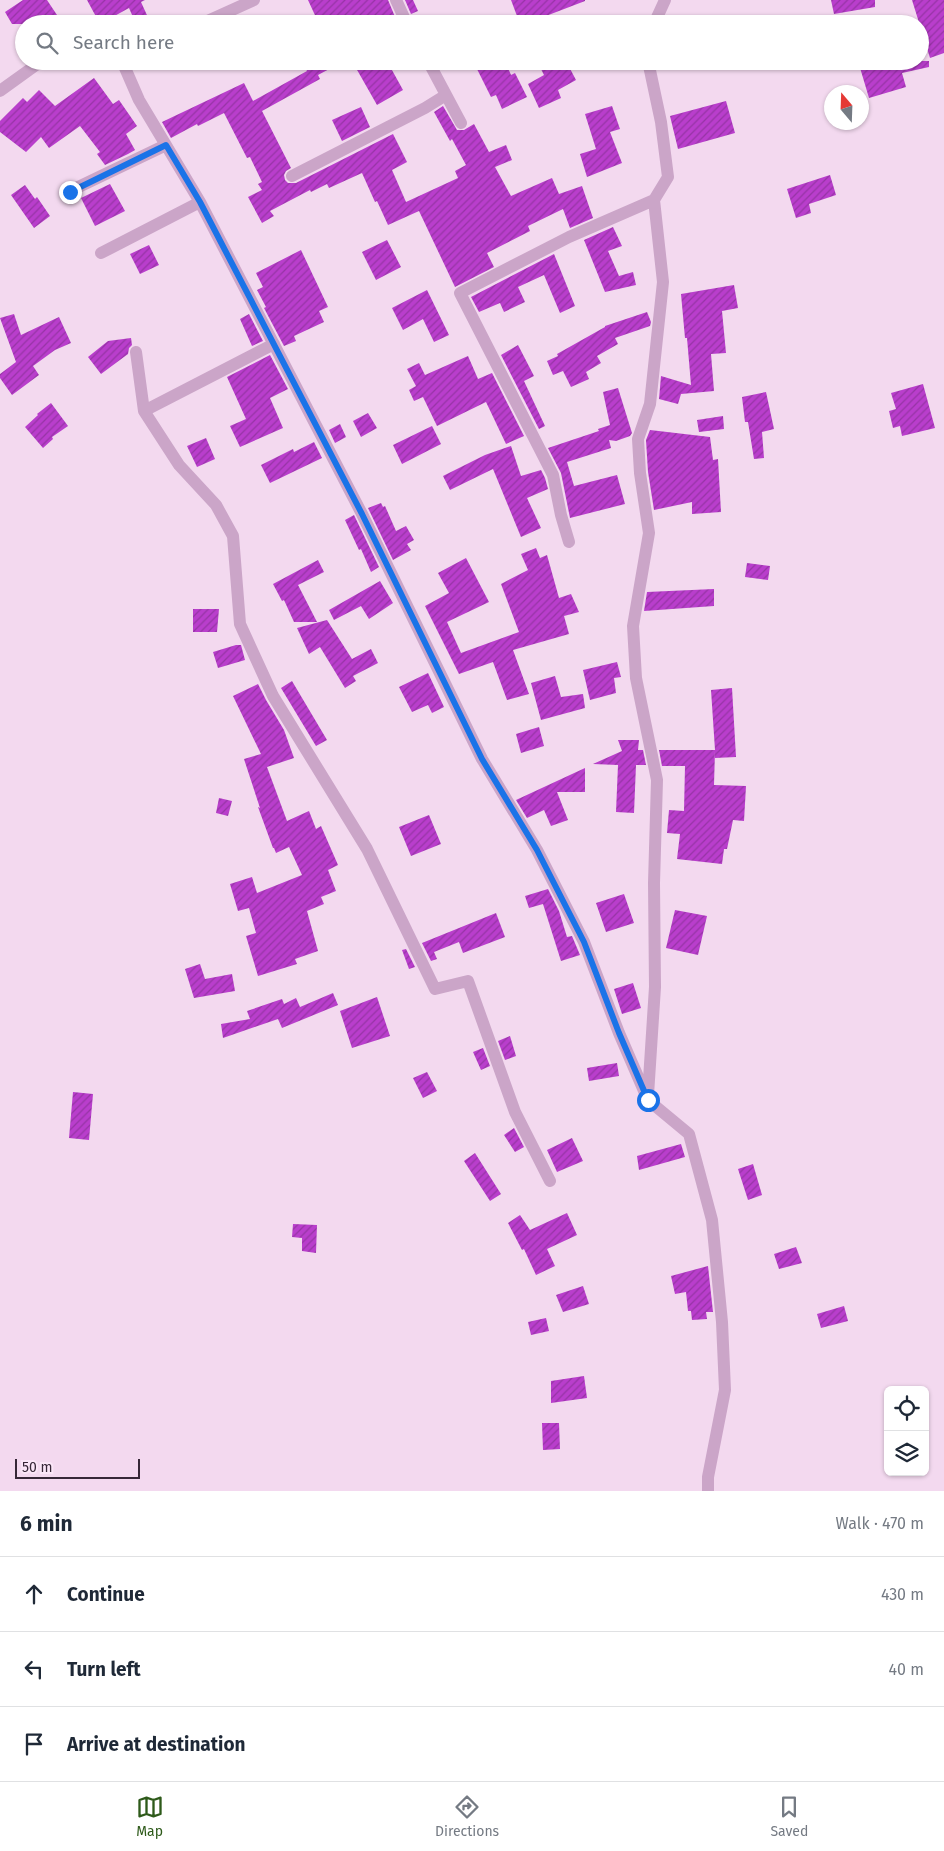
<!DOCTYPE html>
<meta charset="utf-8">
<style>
:root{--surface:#fff;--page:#f6f6f7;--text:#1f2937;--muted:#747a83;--line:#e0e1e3;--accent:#2e5a1a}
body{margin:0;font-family:"Fira Sans",sans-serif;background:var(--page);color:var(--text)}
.controls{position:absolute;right:15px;bottom:15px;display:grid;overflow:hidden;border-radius:8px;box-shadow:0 1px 4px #0004}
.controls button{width:45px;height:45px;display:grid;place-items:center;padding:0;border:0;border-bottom:1px solid var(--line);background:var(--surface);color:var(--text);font:25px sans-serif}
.compass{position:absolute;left:824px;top:85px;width:45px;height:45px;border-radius:50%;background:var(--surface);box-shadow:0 1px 4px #0004;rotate:341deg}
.scale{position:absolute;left:15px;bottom:12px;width:125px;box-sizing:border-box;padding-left:5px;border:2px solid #362737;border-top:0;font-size:14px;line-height:18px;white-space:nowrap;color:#362737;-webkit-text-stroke:4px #fae6f7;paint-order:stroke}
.stop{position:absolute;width:15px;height:15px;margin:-11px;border:4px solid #1a73e8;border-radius:50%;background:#fff}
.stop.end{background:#1a73e8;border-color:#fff;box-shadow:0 1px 5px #0008}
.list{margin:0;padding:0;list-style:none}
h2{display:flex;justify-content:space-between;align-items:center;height:65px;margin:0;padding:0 20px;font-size:21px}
h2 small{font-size:16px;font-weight:400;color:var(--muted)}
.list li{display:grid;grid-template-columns:32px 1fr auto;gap:15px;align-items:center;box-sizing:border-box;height:75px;padding:0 20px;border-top:1px solid var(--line)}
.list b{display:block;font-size:19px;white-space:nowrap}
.list em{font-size:16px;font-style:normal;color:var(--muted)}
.icon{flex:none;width:28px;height:28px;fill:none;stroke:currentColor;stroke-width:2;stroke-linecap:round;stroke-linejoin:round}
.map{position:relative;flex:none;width:944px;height:1491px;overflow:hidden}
.search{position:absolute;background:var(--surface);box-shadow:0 1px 4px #0004;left:15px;right:15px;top:15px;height:55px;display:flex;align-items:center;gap:12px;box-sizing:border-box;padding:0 18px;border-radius:28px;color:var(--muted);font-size:19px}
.sheet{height:290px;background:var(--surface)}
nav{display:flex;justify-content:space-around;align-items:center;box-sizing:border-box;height:70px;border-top:1px solid var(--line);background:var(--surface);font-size:14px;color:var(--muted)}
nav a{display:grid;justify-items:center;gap:2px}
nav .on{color:var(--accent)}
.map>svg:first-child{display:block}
</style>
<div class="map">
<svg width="944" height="1491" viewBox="0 0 944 1491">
<defs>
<pattern id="building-hatch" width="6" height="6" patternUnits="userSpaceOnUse" patternTransform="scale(1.25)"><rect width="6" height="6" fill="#b93ecc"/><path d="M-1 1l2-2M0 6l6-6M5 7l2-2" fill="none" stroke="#9734a6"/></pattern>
</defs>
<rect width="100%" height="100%" fill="#f3d9ef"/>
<path fill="url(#building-hatch)" d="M 23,0 L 47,0 L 63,24 L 12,24 L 5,12 Z
M 87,0 L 145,0 L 141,2 L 151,24 L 136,24 L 129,8 L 100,24 Z
M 308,0 L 388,0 L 398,24 L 319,24 Z
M 405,0 L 413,0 L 418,11 L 411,14 Z
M 511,0 L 585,0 L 585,1 L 525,24 L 520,24 Z
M 831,0 L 875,0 L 875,7 L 834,14 Z
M 912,0 L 944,0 L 944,53 L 930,58 Z
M 302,61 L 344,61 L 318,75 L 320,79 L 262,111 L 291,168 L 286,171 L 284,175 L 285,180 L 288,183 L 296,183 L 393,134 L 407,162 L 392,170 L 406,202 L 458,178 L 455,171 L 466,165 L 452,139 L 450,141 L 434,112 L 443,106 L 457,130 L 464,130 L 474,124 L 489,152 L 506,145 L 512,160 L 495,167 L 511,196 L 552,178 L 559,194 L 582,186 L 593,218 L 570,228 L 563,209 L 528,226 L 530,231 L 487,253 L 494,267 L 455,287 L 419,211 L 388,225 L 377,201 L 375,202 L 362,173 L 329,188 L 327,184 L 311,192 L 310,190 L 270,211 L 274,216 L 262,223 L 248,197 L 262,190 L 258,184 L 262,182 L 250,157 L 247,158 L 224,113 L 198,126 L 197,124 L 171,138 L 162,122 L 244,83 L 253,101 L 307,71 Z
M 352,61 L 387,61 L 403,90 L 377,105 Z
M 473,61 L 505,61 L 511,75 L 515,73 L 527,97 L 502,109 L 496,95 L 491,97 Z
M 537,61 L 566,61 L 576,80 L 558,90 L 561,98 L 539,108 L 528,84 L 544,75 Z
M 858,61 L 929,61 L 929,67 L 902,73 L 906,87 L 869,98 Z
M 94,78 L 113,104 L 119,100 L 137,126 L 126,134 L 135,150 L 128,154 L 105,165 L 97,154 L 100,152 L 80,126 L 49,148 L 41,137 L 26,152 L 0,132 L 0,121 L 23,98 L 27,102 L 39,90 L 55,106 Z
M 726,101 L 735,133 L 678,149 L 670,116 Z
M 612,106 L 620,129 L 610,132 L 622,163 L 587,177 L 580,154 L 596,149 L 585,114 Z
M 361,107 L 370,127 L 342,141 L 332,120 Z
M 830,175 L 836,195 L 809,204 L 811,213 L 796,218 L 787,189 Z
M 110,184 L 125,211 L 95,226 L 81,198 Z
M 25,185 L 35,199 L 37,197 L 50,216 L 34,228 L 11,195 Z
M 613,227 L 622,246 L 608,251 L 619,276 L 633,272 L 636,285 L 605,292 L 584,240 Z
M 387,240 L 401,267 L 376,280 L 362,252 Z
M 149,245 L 159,265 L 140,274 L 130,254 Z
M 301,250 L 328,307 L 319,311 L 324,322 L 294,336 L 296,341 L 284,346 L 264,308 L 266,307 L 257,290 L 263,287 L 256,273 Z
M 554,254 L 575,306 L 560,313 L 544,275 L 518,287 L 525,302 L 504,312 L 500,303 L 479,312 L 471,297 Z
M 734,285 L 738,308 L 722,311 L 726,353 L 711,354 L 714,391 L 681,394 L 678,404 L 659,399 L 661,376 L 691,385 L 687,338 L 685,338 L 681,294 Z
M 427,290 L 449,335 L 434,342 L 423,319 L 403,330 L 392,308 Z
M 647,312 L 651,322 L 650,326 L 615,338 L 618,344 L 597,356 L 601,363 L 586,372 L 589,379 L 571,387 L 563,371 L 553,375 L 547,361 L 558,356 L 557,354 L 605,327 L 605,326 Z
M 14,314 L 21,335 L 59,317 L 71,343 L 55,350 L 33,366 L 39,375 L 12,395 L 0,378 L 0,374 L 16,362 L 0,318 Z
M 249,314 L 263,341 L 252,346 L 240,319 Z
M 131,338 L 132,345 L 129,348 L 128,354 L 101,374 L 88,357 L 108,341 Z
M 518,345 L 534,376 L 524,381 L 545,426 L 539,429 L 501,355 Z
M 270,355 L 288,389 L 270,398 L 283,428 L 240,447 L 230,426 L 246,419 L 227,377 Z
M 468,356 L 478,379 L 492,373 L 524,436 L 506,444 L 486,402 L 437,426 L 423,397 L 414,401 L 409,390 L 416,386 L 407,369 L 419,363 L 425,375 Z
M 923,384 L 935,428 L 902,436 L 900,426 L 893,428 L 889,411 L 896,409 L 891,393 Z
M 618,388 L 632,433 L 630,436 L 616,441 L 609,440 L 611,448 L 567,462 L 574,486 L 617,475 L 625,504 L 570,518 L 561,473 L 548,448 L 599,431 L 598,429 L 610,425 L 603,392 Z
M 766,392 L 774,429 L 762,432 L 764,458 L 754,459 L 748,422 L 745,422 L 742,397 Z
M 51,403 L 68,426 L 52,437 L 53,439 L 43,448 L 25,427 L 38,415 L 37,414 Z
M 368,413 L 377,428 L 361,437 L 353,421 Z
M 723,416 L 724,429 L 699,432 L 697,420 Z
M 340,424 L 346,437 L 335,443 L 329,430 Z
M 432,426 L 441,444 L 402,464 L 393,445 Z
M 650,430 L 710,437 L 713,460 L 718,459 L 721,512 L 692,514 L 692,502 L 654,510 L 648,472 L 646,440 Z
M 206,438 L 215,459 L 197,467 L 187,446 Z
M 314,442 L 322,458 L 270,483 L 261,465 L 293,449 L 294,452 Z
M 511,446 L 521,476 L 541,470 L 545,478 L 548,489 L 527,498 L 541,528 L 521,537 L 493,469 L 450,490 L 443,476 L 485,455 Z
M 381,503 L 383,507 L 385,506 L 396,531 L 406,526 L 414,540 L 407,544 L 411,550 L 393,560 L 368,508 Z
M 354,515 L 379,567 L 371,572 L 361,549 L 359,550 L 345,520 Z
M 536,548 L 540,558 L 547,555 L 559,598 L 571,594 L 579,612 L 564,616 L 569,634 L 513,650 L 529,694 L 507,700 L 493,662 L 459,674 L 425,606 L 449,593 L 438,573 L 466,558 L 489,602 L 447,622 L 461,653 L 519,632 L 501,584 L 528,570 L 521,554 Z
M 318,560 L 324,572 L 298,585 L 317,622 L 294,622 L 284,600 L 282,601 L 273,584 Z
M 747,563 L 770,566 L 768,580 L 745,577 Z
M 380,581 L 393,603 L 369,619 L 361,606 L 334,620 L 329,610 Z
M 714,589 L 714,606 L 644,611 L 647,592 Z
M 193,609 L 219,609 L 217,632 L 193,632 Z
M 327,620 L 352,659 L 371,649 L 378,663 L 353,676 L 356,681 L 345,688 L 320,647 L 309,654 L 297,628 Z
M 236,645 L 241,645 L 245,660 L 218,668 L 213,652 Z
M 617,662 L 621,677 L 614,678 L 616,693 L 590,700 L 583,670 Z
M 428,673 L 444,707 L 432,713 L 428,705 L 412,712 L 399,687 Z
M 555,676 L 561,697 L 583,694 L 585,708 L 541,720 L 531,683 Z
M 292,681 L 327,740 L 316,746 L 281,688 Z
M 258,684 L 266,700 L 284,730 L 294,758 L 267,767 L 287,821 L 309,811 L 316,829 L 321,826 L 338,865 L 328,870 L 336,891 L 321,897 L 324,904 L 307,911 L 318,951 L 295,959 L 297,964 L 258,976 L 246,936 L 256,933 L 249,908 L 238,911 L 230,884 L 252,877 L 257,893 L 302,875 L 289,847 L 276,853 L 274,848 L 273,848 L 258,807 L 260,808 L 244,759 L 261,754 L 233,696 Z
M 732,688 L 736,757 L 715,758 L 715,751 L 714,785 L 746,786 L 744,821 L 733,820 L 727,849 L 724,849 L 722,864 L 677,859 L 680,834 L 667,833 L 669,810 L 684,811 L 685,766 L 662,766 L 659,750 L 715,750 L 711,690 Z
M 539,727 L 544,746 L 521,753 L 516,734 Z
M 618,740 L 639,740 L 638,750 L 643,750 L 646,765 L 636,765 L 634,813 L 616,812 L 618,765 L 593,764 L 622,751 Z
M 585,768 L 585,792 L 557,792 L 568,820 L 551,826 L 544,810 L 527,818 L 516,800 Z
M 219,798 L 232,801 L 228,816 L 216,813 Z
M 429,815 L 441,844 L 411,856 L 399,827 Z
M 548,889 L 559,911 L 567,937 L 572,936 L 580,955 L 561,961 L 543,904 L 529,908 L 525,896 Z
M 624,894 L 634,923 L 606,932 L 596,903 Z
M 675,910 L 707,916 L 698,955 L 666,948 Z
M 496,913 L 505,937 L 463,953 L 459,942 L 434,952 L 437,959 L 431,961 L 422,943 Z
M 406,949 L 415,967 L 409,969 L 402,950 Z
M 200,964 L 205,979 L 232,974 L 235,991 L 194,998 L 185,969 Z
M 633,983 L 641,1008 L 622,1014 L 614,989 Z
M 333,993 L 338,1005 L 282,1028 L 278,1019 L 223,1038 L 221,1024 L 250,1019 L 247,1011 L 282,999 L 284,1004 L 296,998 L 300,1007 Z
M 377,997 L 390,1036 L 352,1048 L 340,1011 Z
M 510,1036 L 516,1056 L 505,1060 L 498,1041 Z
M 483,1048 L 490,1066 L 481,1070 L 473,1052 Z
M 617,1063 L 619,1076 L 589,1081 L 587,1068 Z
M 427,1072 L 437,1091 L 423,1098 L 413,1078 Z
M 73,1092 L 93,1094 L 89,1140 L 69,1138 Z
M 514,1128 L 524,1147 L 515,1152 L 504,1135 Z
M 572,1138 L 583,1161 L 557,1172 L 547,1150 Z
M 681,1144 L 685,1157 L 639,1170 L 637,1156 Z
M 475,1153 L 501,1194 L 490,1201 L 464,1161 Z
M 753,1164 L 762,1195 L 748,1200 L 738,1169 Z
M 567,1213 L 577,1235 L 547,1249 L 555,1266 L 536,1275 L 524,1249 L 522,1250 L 508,1223 L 520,1215 L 530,1230 Z
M 293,1224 L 317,1225 L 316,1253 L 302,1251 L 302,1238 L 292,1237 Z
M 796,1247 L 802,1263 L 779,1269 L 774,1254 Z
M 708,1266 L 713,1312 L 706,1312 L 707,1319 L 692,1320 L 691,1311 L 688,1311 L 686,1292 L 675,1294 L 671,1276 Z
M 583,1286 L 589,1304 L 563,1312 L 556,1295 Z
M 844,1306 L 848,1321 L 821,1328 L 817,1314 Z
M 546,1318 L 549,1331 L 531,1335 L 528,1322 Z
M 584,1376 L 587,1398 L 551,1403 L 551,1381 Z
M 542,1423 L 559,1423 L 560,1449 L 543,1450 Z"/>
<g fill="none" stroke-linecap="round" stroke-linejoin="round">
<path stroke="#cba5c8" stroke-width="12" d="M 396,0 L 407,24
M 201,24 L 254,0
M 654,24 L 665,0
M 122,61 L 139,100 L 200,202 L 362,514 L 482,759 L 537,850 L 584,942 L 619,1033 L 648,1100 L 689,1134 L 712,1220 L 722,1322 L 725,1390 L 708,1477 L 708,1491
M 428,61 L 461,123
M 648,61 L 661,122 L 668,177 L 654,200 L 663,282 L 650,404 L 638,439 L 640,473 L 649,533 L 633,626 L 636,678 L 657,780 L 654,883 L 655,987 L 648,1095
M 0,91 L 36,65 L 45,61
M 292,176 L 425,108 L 446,95
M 70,191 L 166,145
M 101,253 L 200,202
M 136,352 L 144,411 L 179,465 L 216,505 L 233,536 L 240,624 L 273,696 L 367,849 L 435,989 L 468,981 L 515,1112 L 550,1181
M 144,411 L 274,344
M 569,542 L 561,515 L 553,475 L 460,293 L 569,237 L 654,200"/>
</g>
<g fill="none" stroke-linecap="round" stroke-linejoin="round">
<path stroke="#1a73e8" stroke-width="6" d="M 70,192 L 166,145 L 200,202 L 362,514 L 482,759 L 537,850 L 584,942 L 619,1033 L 648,1100"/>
</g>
</svg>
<div class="controls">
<button><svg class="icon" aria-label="locate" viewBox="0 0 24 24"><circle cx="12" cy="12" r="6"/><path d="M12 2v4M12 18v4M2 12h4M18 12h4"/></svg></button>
<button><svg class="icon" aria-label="layers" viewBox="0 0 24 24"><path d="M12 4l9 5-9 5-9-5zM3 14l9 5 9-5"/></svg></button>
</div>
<svg class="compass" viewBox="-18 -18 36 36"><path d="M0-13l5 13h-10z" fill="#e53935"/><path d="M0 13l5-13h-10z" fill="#747a83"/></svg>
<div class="scale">50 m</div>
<div class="stop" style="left:648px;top:1100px"></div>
<div class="stop end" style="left:70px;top:192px"></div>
<div class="search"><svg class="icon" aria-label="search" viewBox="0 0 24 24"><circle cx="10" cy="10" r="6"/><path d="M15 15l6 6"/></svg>Search here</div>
</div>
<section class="sheet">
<h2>6 min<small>Walk · 470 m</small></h2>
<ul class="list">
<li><svg class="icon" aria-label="ahead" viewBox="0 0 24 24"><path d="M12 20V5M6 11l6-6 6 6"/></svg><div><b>Continue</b></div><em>430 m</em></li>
<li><svg class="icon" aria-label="left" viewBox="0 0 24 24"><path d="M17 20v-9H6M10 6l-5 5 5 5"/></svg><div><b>Turn left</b></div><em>40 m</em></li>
<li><svg class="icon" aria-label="arrive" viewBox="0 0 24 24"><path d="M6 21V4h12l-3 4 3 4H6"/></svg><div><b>Arrive at destination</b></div></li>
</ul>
</section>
<nav>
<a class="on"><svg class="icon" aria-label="map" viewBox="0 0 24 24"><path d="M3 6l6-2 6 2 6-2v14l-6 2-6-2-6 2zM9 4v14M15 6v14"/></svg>Map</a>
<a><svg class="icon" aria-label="directions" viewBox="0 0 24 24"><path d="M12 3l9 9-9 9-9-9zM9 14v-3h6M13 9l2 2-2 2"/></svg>Directions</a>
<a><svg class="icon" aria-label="saved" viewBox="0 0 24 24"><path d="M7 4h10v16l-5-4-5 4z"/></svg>Saved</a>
</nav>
